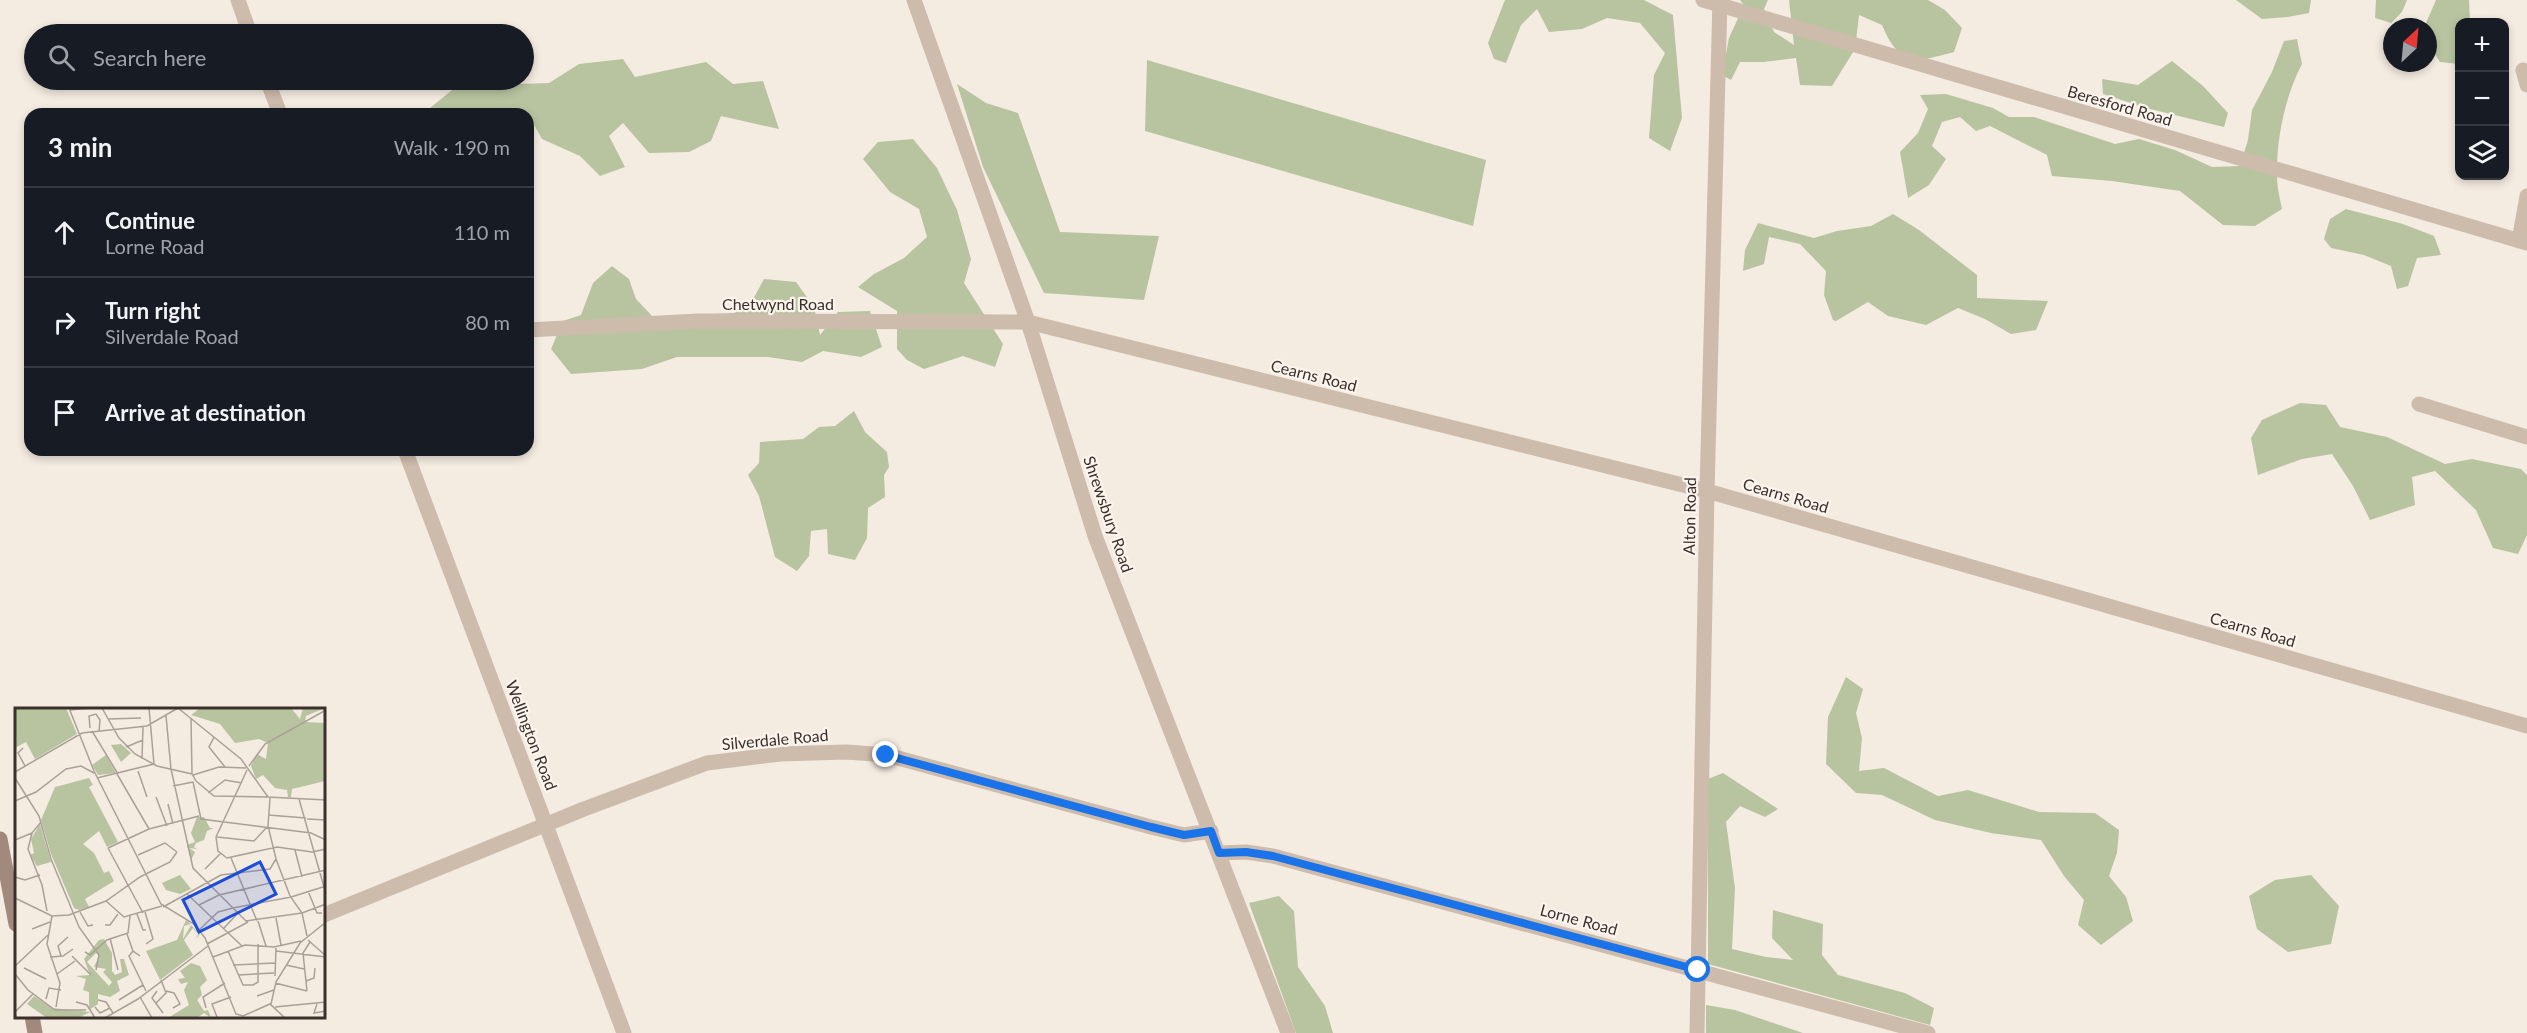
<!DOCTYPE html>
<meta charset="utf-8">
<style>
:root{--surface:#171b24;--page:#20242c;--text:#f1f3f6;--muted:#9ea1a6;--line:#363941}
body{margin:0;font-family:Lato,sans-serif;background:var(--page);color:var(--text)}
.controls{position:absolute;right:18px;top:18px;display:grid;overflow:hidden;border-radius:12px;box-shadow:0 3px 9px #0003}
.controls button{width:54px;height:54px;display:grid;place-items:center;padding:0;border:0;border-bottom:2px solid var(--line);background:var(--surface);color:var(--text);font:30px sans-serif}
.compass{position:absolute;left:2383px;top:18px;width:54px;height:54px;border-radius:50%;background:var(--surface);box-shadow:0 3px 9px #0003;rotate:26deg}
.stop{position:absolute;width:18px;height:18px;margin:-14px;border:4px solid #1a73e8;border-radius:50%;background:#fff}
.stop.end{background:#1a73e8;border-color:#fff;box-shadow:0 2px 6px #0008}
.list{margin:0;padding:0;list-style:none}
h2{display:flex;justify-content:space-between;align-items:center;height:78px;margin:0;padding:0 24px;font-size:26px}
h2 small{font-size:20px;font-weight:400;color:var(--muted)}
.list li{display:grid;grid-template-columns:39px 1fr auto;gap:18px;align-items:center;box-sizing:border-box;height:90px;padding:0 24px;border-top:2px solid var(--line)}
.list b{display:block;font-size:22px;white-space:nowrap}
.list p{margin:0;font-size:20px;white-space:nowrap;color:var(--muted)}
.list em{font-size:20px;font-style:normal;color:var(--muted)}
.icon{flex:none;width:33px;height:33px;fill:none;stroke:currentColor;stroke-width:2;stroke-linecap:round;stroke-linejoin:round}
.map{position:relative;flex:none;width:2527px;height:1033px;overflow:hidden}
.search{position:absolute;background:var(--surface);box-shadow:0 3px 9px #0003;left:24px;top:24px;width:510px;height:66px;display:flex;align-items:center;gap:15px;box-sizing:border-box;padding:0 21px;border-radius:33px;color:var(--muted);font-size:22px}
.panel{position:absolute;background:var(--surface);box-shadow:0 3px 9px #0003;left:24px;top:108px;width:510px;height:348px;border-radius:18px}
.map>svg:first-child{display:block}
</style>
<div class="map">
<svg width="2527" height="1033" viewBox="0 0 2527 1033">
<rect width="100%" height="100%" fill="#f4ebe1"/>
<path fill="#b8c4a0" d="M 1505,0 L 1644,0 L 1673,15 L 1682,118 L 1670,151 L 1649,138 L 1654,75 L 1665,53 L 1640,23 L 1607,18 L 1582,29 L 1549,32 L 1537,9 L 1521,25 L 1506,63 L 1494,59 L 1488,43 Z
M 1740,0 L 1768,0 L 1764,9 L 1774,32 L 1794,45 L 1789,0 L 1928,0 L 1945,10 L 1962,28 L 1954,52 C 1915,63 1899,66 1882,25 L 1859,15 L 1855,49 L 1832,86 L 1800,85 L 1796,58 L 1764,62 L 1740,62 L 1731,80 L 1722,75 L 1729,38 L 1744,5 Z
M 2236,0 L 2311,0 L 2309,13 L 2288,17 L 2262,19 Z
M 2376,0 L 2407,0 L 2402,12 L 2391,23 L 2375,18 Z
M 2436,0 L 2469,0 L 2470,22 L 2460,22 L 2459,64 L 2440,62 L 2431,48 L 2426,23 Z
M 2297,39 L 2302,64 C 2285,96 2276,140 2277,177 C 2277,187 2280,199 2282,209 L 2255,226 L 2223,225 L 2180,191 L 2112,181 L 2052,176 L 2047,155 L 1990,126 L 1976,131 L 1960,117 L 1942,122 L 1932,146 L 1946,159 L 1929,185 L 1908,198 L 1900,152 L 1918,133 L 1928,109 L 1920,95 L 1946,94 L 1993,108 L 2009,117 L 2034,117 L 2115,144 L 2139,139 L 2175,150 L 2212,167 L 2240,166 L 2248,140 L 2252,110 L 2272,72 L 2284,41 Z
M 623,59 L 635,77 L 706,62 L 733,84 L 763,81 L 779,129 L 721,116 L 711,141 L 689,152 L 649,153 L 623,123 L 609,136 L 625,167 L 600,176 L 580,156 L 542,139 L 528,114 L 430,114 L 430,108 L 457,86 L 549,83 L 579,64 Z
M 1147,60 L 1486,160 L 1473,226 L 1145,131 Z
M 2172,61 L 2203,86 L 2228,113 L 2224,127 L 2146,108 L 2103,94 L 2102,79 L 2138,85 Z
M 957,84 L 986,103 L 1018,113 L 1060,232 L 1159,236 L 1144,300 L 1044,293 L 983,167 Z
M 913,139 L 937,168 L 957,210 L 971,259 L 964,283 L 1003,344 L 995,367 L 963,356 L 924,369 L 907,360 L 897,349 L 897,311 L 858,287 L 874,274 L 904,258 L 927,237 L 919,209 L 890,192 L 863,159 L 878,142 Z
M 2346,209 L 2403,224 L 2434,236 L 2441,255 L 2417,258 L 2408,286 L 2397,289 L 2391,266 L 2364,255 L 2331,248 L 2324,239 L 2330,219 Z
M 1893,214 L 1919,230 L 1977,275 L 1977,298 L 2048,301 L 2036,330 L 2011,334 L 1985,319 L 1958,308 L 1926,325 L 1888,316 L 1868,302 L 1836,321 L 1833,320 L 1824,295 L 1826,271 L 1800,244 L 1769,237 L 1764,264 L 1743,271 L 1745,250 L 1758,223 L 1814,238 L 1837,231 L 1871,226 Z
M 612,266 L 629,279 L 636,299 L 653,317 L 734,313 L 751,303 L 764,279 L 796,282 L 814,307 L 820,335 L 838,312 L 870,311 L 882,347 L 861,357 L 823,351 L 802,362 L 768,357 L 677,357 L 642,369 L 571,374 L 551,349 L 563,321 L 581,315 L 593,283 Z
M 2300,403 L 2326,405 L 2340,427 L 2387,437 L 2445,464 L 2472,459 L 2521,469 L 2527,475 L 2527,535 L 2518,554 L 2493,548 L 2476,510 L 2435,471 L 2412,477 L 2415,505 L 2370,520 L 2353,486 L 2332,454 L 2302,459 L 2258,475 L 2251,438 L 2262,420 Z
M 854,411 L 865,432 L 887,452 L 889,467 L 884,475 L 885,497 L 868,508 L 867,538 L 855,560 L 828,554 L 827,529 L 811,531 L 809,556 L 797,571 L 775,557 L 759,496 L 748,475 L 759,463 L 760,442 L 803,439 L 819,427 L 835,426 Z
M 1846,677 L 1863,689 L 1856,713 L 1862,738 L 1859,771 L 1884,768 L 1938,796 L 1968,790 L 2039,812 L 2095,813 L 2119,830 L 2117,853 L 2109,876 L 2126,897 L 2133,921 L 2101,945 L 2078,925 L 2084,900 L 2064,876 L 2041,840 L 1991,833 L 1935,820 L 1882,795 L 1856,793 L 1826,764 L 1828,717 Z
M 1723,773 L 1778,809 L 1765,817 L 1740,806 L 1726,822 L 1735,888 L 1732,949 L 1766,957 L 1793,960 L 1772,938 L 1773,910 L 1823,924 L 1822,955 L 1838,975 L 1905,993 L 1934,1008 L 1930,1025 L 1708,964 L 1708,779 Z
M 2311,875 L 2339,906 L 2331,944 L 2288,952 L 2257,929 L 2249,896 L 2275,880 Z
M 1279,896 L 1294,911 L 1298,967 L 1325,1006 L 1333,1033 L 1296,1033 L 1249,903 Z
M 1706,1005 L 1735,1010 L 1803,1033 L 1706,1033 Z"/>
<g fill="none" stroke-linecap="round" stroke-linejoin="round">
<path stroke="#cdbbac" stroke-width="15" d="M 238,0 L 250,34
M 914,0 L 1028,322 L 1095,536 L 1288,1033
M 1703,0 L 2527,243
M 2523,70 L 2527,85
M 267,80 L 280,114
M 2519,241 L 2527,196
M 528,330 L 698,321 L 1028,322 L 1707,491 L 2527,726
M 2419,404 L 2527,437
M 405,450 L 624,1033
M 1219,853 L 1246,852 L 1273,856 L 1928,1033
M 324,915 L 584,809 L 707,763 L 780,754 L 846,752 L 887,755 L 1151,827 L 1184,835 L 1211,831
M 1697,1033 L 1707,491 L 1720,0"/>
<path stroke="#a18a7d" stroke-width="15" d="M 0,839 L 16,924
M 32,1016 L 35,1033"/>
</g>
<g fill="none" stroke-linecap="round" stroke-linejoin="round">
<path stroke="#1a73e8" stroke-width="8" d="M 886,755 L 1151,827 L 1184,835 L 1211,831 L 1219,853 L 1246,852 L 1273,856 L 1698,970"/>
</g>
<g text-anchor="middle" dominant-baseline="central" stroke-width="4.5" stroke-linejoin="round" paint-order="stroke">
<g font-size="16" fill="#3b302b" stroke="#fbf5ee">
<text transform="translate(2120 105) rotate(16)">Beresford Road</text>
<text x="778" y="303">Chetwynd Road</text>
<text transform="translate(1314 375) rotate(14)">Cearns Road</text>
<text transform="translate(1786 495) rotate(16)">Cearns Road</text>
<text transform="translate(1109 514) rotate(71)">Shrewsbury Road</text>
<text transform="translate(1689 516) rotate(-89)">Alton Road</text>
<text transform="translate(2253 629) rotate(16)">Cearns Road</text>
<text transform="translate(532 735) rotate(69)">Wellington Road</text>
<text transform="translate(775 739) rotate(-5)">Silverdale Road</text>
<text transform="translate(1579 919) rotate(15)">Lorne Road</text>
</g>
</g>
<g transform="translate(15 708)">
<rect width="310" height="310" fill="#f4ebe1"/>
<path d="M 0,0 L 51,0 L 62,26 L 20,51 L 11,34 L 0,40 ZM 185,0 L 276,0 L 285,11 L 288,0 L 310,0 L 291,8 L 290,14 L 310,15 L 310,73 L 277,81 L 276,89 L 273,89 L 272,82 L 260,80 L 248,67 L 241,71 L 236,58 L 242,46 L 251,51 L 253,35 L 244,31 L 220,35 L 205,16 L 176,7 ZM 106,36 L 116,45 L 106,54 L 96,37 ZM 91,47 L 101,65 L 83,67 L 77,57 ZM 74,70 L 78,77 L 74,79 L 103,134 L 92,139 L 84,123 L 68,136 L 79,145 L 89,165 L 94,163 L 99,173 L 70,191 L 74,199 L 64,202 L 59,200 L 36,146 L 26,112 L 40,79 ZM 182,109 L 189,109 L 195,120 L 199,120 L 192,123 L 189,132 L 181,135 L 179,139 L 182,141 L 174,140 L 180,144 L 176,152 L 172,137 L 180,134 L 176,125 ZM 25,116 L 36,154 L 22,158 L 15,147 L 19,145 L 16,131 ZM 165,167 L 176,181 L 165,186 L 151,182 L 147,175 ZM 171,212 L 176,216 L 169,218 L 168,231 L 176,217 L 185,226 L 181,231 L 183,226 L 178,220 L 169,232 L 178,247 L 145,272 L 131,243 L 162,232 ZM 89,231 L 97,245 L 97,263 L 100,267 L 107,264 L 105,251 L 109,251 L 114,267 L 102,273 L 105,283 L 95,289 L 83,286 L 83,296 L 74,302 L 74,284 L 68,282 L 71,271 L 61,268 L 75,267 L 69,251 L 84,232 ZM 81,245 L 84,248 L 79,259 L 91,261 L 88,264 L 97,274 L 94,278 L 72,254 ZM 176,255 L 185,258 L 192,272 L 185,279 L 187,287 L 182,292 L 189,303 L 193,302 L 196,310 L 189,305 L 182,310 L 153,310 L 174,297 L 169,282 L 173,274 L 166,276 L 163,271 L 170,270 L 165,263 ZM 19,288 L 37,300 L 75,304 L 63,310 L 32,310 L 12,296 Z" fill="#b8c4a0" fill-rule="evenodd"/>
<path fill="none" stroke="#aaa098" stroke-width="1.5" d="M 54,0 L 79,63 L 146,196 L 179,216 L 190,230 L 221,306 L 228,308 L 255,296 L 270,310M 87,0 L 104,30 L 120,46 L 142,58 L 177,66 L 181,73M 134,0 L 139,56M 163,0 L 226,51 L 253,89 L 311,92M 55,2 L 75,0M 151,8 L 156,61M 176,10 L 177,66M 93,11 L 126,10M 75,20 L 74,8 L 81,6 L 85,12 L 84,23M 77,23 L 103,66M 199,29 L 194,39 L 210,59M 111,39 L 128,32M 8,40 L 3,45 L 10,58M 127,51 L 128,19M 234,58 L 250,36 L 311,2M 156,61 L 178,160 L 231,213 L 287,205 L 311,196M 123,63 L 132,89M 0,64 L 67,25 L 132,18 L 163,0M 102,66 L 134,121M 178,67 L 204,59 L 231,60M 0,70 L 24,108 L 36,151 L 64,219 L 84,247 L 81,262M 82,70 L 139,56M 181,73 L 199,88 L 253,89M 178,74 L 186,111 L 296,125 L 311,132M 158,78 L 178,74M 193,85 L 210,72 L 227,75M 141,89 L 152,118M 255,90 L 253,118 L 261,151 L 275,188 L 287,205 L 292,228M 284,91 L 311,186M 0,93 L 21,84 L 51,61 L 66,58 L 79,65M 153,96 L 158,116M 253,107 L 291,110M 292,111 L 311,112M 26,114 L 17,125 L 13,141 L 27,177 L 32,203M 201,129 L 203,143 L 212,150 L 262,139 L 297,144 L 311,141M 201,129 L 232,62M 202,129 L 239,133 L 252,119M 0,132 L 17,125M 93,140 L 134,121 L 184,108M 93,140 L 128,205M 280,142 L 287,169M 123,147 L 150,135 L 162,144M 216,150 L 242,213M 190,161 L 205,146M 0,169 L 10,172 L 25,167M 293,183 L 302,205 L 307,205M 172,186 L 227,238M 276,189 L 311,178M 0,190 L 37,208 L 54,207 L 91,193 L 125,169 L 155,154 L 162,144M 91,193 L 109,209 L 147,198M 184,197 L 204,187 L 311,162M 148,199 L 206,167 L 255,161 L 261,151M 218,200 L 276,189M 65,204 L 73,218 L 78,217M 130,204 L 138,231 L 131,236M 122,206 L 128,222 L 131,222M 37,208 L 32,236 L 45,275 L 41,299M 261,210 L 266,237M 243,213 L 251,238M 90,217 L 95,217 L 103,206M 209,220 L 223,205M 17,221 L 35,214M 184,222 L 203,204 L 218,200M 112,226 L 118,243 L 125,248M 95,230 L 103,262M 293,232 L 311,248M 192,236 L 233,214M 118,243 L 114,248 L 131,283M 213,243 L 228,277 L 238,277 L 243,274 L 243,236M 261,243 L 311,249M 70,244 L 75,247 L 92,232 L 113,225 L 115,208M 46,248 L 43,238 L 53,229M 57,248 L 76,267M 35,249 L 48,248 L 58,241M 198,249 L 230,237 L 259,239 L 286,233M 218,257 L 260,255M 271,257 L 289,261M 0,258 L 33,227M 9,260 L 31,271M 0,266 L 13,282 L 40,302 L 71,302M 42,266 L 60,253M 223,267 L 259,265M 260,268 L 261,240M 291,273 L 299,270 L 300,260M 260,275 L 292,283M 142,283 L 137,290 L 148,305M 151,283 L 159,285 L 165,296 L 158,300M 292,283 L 288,245 L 295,234M 242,288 L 259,282M 125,289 L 137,310M 31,291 L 34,280 L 46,282M 83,292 L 91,294 L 98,305M 104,292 L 128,277M 61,294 L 72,297 L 80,310M 141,295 L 151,285 L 146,272M 256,296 L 261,274 L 285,235 L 311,214M 302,296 L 299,305 L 311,303M 80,299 L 85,305 L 95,300M 260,299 L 311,294M 191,300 L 188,289 L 210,275M 202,309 L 197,296 L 216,289M 1,310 L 0,304 L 18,286M 90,310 L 123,291 L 193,238"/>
<path fill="#1d4ed8" fill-opacity="0.15" stroke="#1d4ed8" stroke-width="3" d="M 245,154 L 261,186 L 184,224 L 168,192 Z"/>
<rect width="310" height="310" fill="none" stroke="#3b302b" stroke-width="3"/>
</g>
</svg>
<div class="controls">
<button>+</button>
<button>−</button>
<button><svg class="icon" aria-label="layers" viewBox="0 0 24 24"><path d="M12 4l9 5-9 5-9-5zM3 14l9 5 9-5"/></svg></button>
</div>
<svg class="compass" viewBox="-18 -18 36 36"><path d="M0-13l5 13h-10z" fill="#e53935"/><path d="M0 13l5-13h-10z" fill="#9ea1a6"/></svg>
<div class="stop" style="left:1698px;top:970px"></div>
<div class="stop end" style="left:886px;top:755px"></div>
<div class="search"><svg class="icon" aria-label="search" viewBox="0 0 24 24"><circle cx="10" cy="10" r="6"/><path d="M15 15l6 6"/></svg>Search here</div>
<section class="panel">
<h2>3 min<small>Walk · 190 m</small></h2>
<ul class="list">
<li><svg class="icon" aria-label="ahead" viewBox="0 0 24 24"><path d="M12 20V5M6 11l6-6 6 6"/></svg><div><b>Continue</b><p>Lorne Road</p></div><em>110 m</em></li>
<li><svg class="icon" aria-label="right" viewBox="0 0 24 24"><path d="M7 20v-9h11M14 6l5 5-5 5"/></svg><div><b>Turn right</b><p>Silverdale Road</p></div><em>80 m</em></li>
<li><svg class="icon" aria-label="arrive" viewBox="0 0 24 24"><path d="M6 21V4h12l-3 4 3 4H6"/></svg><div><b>Arrive at destination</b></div></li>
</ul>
</section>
</div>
